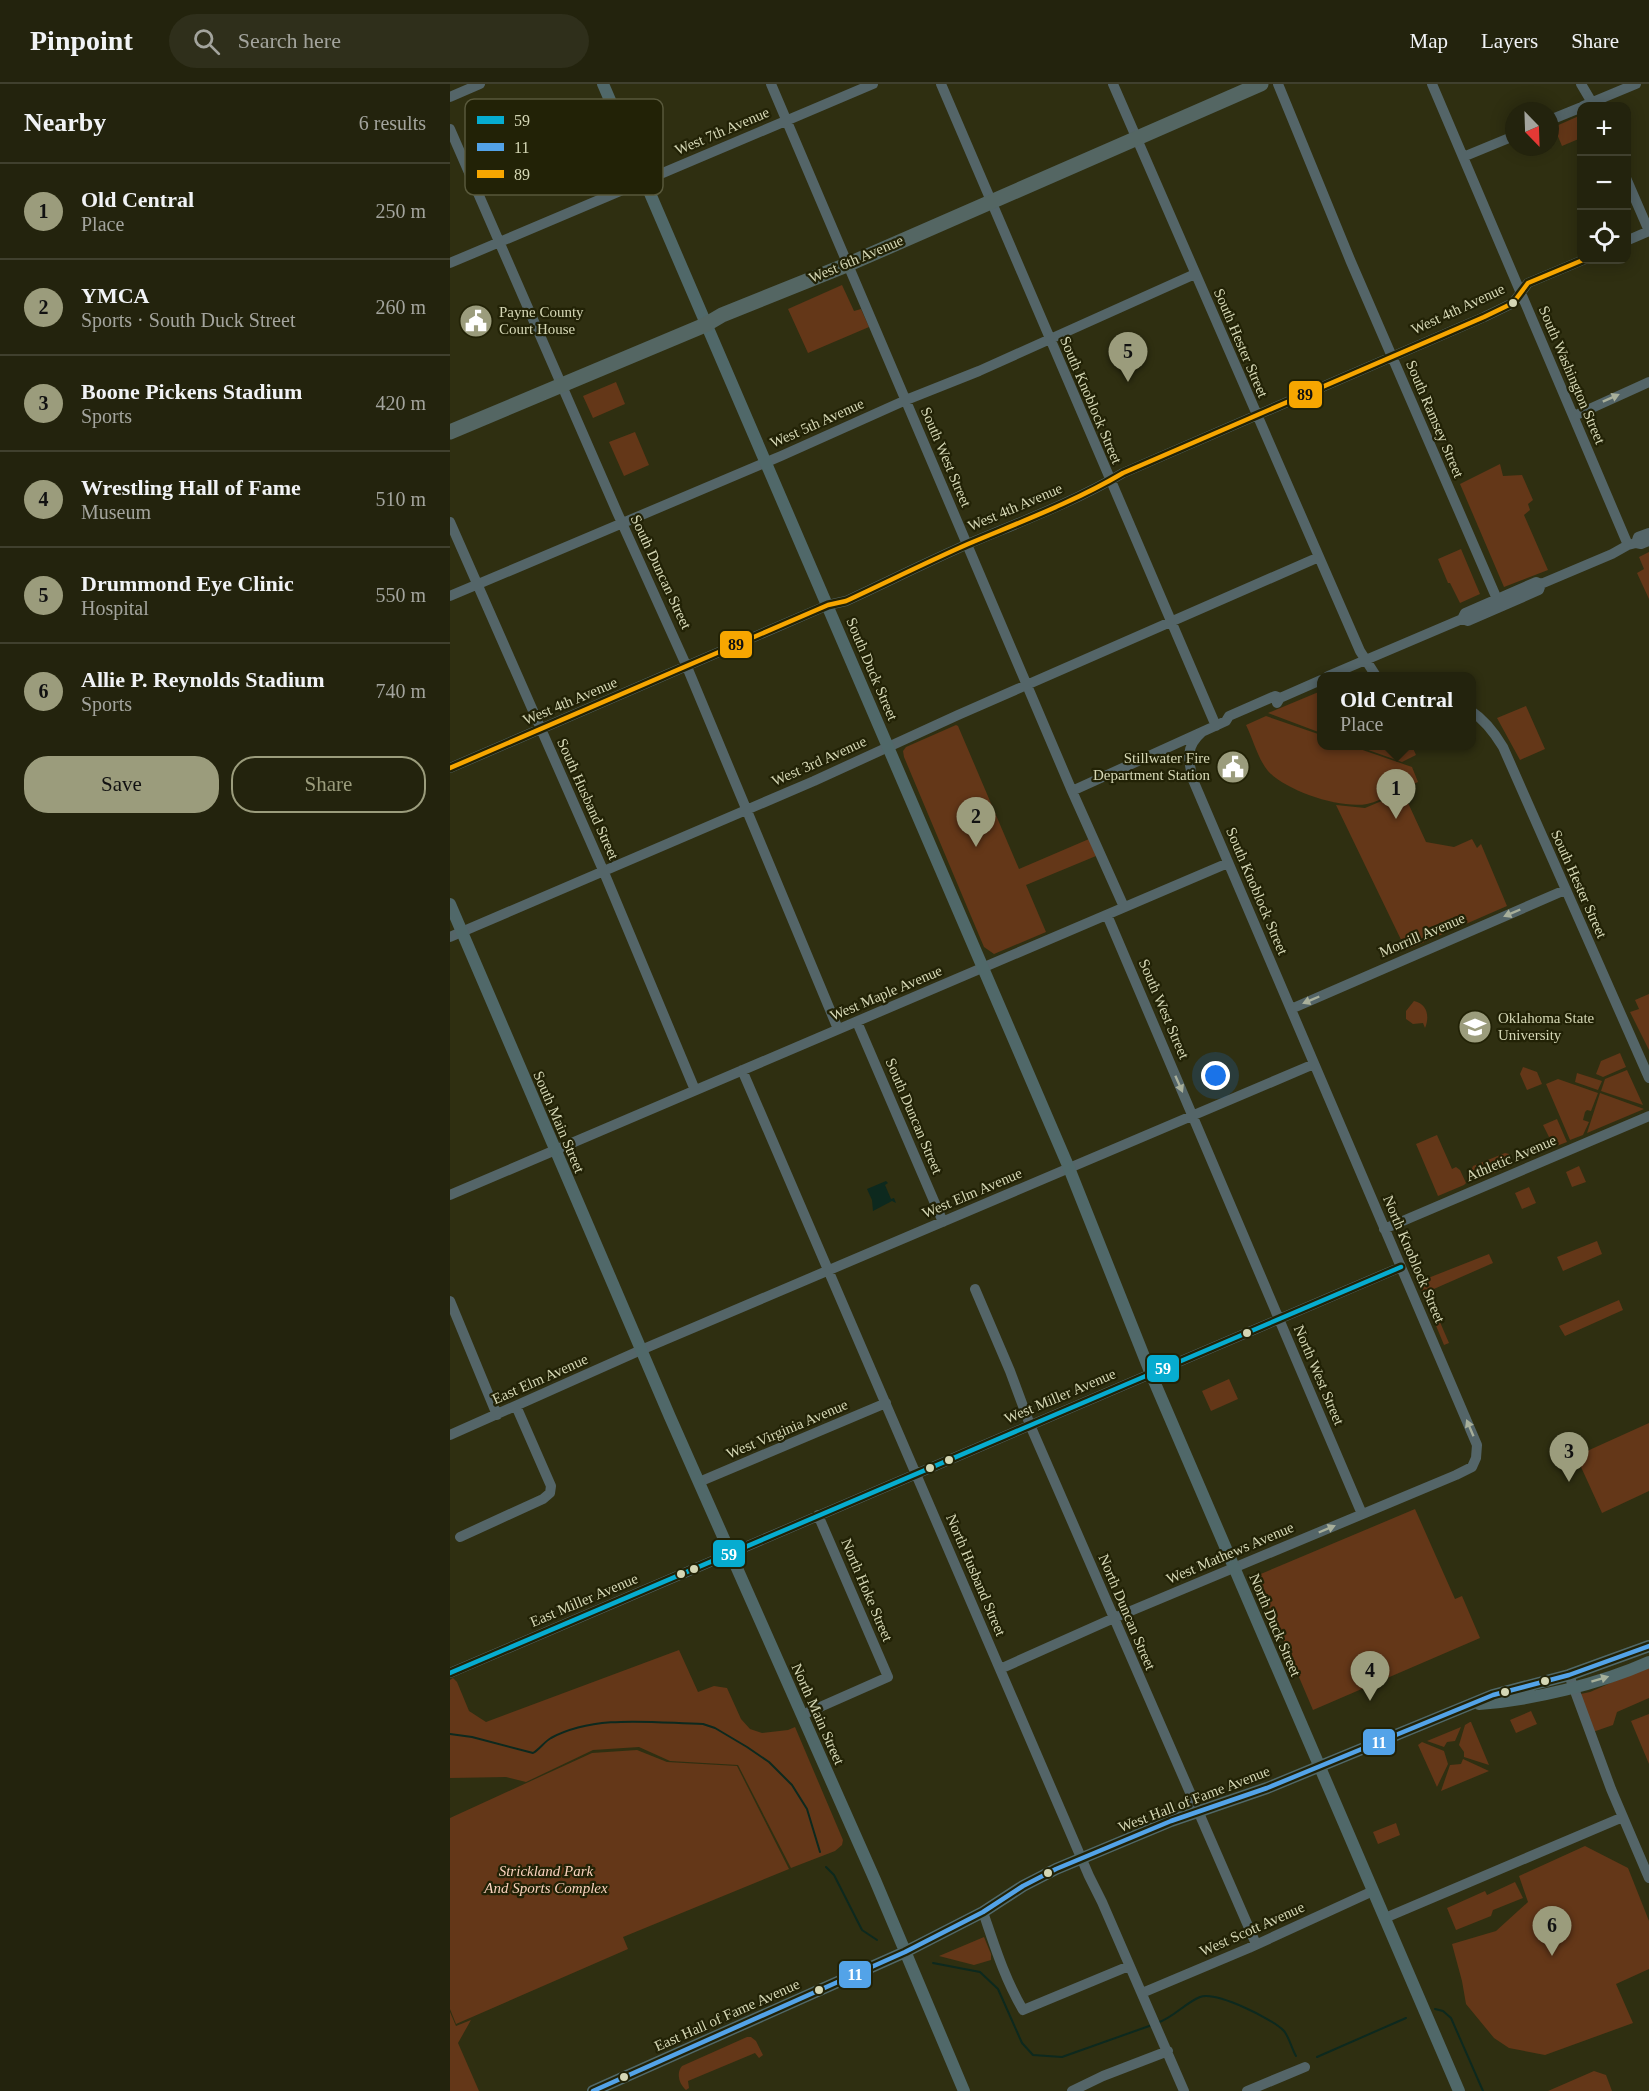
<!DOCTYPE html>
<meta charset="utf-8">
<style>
:root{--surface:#23230d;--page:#2f2f1b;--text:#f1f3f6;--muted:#a3a49d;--line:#40402e;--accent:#9b9c7c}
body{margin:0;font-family:Georgia,serif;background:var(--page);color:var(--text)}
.controls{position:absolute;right:18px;top:18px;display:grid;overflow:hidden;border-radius:12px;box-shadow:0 3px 15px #0003}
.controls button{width:54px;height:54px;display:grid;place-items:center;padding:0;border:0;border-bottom:2px solid var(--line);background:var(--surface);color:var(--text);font:30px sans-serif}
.compass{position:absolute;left:1055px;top:18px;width:54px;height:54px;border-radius:50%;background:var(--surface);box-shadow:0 3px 15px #0003;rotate:157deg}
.you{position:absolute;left:766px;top:992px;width:21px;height:21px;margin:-15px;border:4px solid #fff;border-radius:50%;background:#1a73e8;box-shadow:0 0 0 9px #1a73e833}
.badge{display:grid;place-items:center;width:39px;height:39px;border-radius:50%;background:var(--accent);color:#111;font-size:20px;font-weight:700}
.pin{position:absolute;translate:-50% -50px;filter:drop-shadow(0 2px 3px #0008)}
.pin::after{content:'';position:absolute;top:32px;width:21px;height:18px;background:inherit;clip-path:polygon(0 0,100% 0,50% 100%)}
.popup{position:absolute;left:867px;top:588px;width:159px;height:78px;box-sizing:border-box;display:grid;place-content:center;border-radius:12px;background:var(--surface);filter:drop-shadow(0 2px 4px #0005);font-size:20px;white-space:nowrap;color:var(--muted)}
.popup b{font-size:22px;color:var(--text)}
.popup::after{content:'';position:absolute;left:50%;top:100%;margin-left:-12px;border:12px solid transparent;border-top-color:var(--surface)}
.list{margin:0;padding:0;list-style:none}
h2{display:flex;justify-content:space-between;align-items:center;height:78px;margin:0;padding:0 24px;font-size:26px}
h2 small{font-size:20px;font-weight:400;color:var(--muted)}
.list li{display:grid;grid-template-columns:39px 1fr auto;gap:18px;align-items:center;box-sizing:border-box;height:96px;padding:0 24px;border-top:2px solid var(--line)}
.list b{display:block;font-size:22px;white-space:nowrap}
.list p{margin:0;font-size:20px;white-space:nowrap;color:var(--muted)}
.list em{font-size:20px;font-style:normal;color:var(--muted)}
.actions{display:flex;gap:12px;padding:18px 24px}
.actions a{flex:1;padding:14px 0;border:2px solid var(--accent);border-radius:24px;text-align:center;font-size:21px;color:var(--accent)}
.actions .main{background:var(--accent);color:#111}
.icon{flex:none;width:33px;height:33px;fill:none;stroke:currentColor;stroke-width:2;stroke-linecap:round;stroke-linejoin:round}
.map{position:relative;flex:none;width:1199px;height:2007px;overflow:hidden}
header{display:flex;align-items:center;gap:36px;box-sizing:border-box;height:84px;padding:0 30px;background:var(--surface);border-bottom:2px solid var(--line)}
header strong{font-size:28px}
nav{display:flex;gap:33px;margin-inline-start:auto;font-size:21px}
.search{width:420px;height:54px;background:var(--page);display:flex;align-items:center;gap:15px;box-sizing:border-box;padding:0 21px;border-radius:33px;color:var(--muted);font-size:22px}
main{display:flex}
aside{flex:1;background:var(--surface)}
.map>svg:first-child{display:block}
</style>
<header>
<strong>Pinpoint</strong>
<div class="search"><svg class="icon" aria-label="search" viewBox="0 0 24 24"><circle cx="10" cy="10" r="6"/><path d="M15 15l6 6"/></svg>Search here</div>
<nav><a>Map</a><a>Layers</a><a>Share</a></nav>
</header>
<main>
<aside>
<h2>Nearby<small>6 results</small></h2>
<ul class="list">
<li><span class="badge">1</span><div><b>Old Central</b><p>Place</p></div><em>250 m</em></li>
<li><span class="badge">2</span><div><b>YMCA</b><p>Sports · South Duck Street</p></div><em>260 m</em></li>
<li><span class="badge">3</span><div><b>Boone Pickens Stadium</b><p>Sports</p></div><em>420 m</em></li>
<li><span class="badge">4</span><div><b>Wrestling Hall of Fame</b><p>Museum</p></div><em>510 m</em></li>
<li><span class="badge">5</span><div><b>Drummond Eye Clinic</b><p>Hospital</p></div><em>550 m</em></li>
<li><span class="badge">6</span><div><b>Allie P. Reynolds Stadium</b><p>Sports</p></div><em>740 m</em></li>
</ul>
<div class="actions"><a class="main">Save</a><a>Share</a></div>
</aside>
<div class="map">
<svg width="1199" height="2007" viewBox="0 0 1199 2007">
<rect width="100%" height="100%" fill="#2f2f11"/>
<path fill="#643718" d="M 1131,31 L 1131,54 L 1112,62 L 1104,43 Z
M 392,201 L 404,227 L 411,225 L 419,243 L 358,269 L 338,225 Z
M 166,298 L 175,320 L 143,334 L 133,312 Z
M 185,348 L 199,381 L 174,392 L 159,358 Z
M 1050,380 L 1053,392 L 1072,391 L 1083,416 L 1078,420 L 1080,426 L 1074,431 L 1098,486 L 1054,503 L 1010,400 Z
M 1011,465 L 1030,510 L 1010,519 L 1000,499 L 998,499 L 988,475 Z
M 1199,468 L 1199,515 L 1187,489 L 1194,485 L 1189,473 Z
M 871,607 L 871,649 L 818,629 Z
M 1076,622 L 1095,665 L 1070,676 L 1047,634 Z
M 816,632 L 871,651 L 871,662 L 901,662 L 962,683 L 968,698 C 952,705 934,716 917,720 C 890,725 836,707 818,687 C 808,675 803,655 796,641 Z
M 506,641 L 508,642 L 569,785 L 639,755 L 646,772 L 576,801 L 596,848 L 544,870 L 534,863 L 454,673 L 453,667 L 456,663 Z
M 907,662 L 962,662 L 966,671 L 952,678 Z
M 953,708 L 976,758 L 1004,763 L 1022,755 L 1027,764 L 1031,760 L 1057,822 L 956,866 L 886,721 L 915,724 Z
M 1199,910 L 1199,966 L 1180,928 L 1189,925 L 1185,916 Z
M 964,917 C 977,920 980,932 975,944 L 973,939 L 963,940 L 956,935 L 956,927 Z
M 1170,969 L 1176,983 L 1153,993 L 1146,990 L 1151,977 Z
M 1073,983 L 1087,988 L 1092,1000 L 1077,1006 L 1070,990 Z
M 1177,986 L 1193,1021 L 1151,1007 L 1155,995 Z
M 1127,989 L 1152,997 L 1148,1006 L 1125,998 Z
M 1108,995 L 1148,1009 L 1141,1027 L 1137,1026 L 1135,1028 L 1133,1036 L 1139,1038 L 1133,1051 L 1120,1056 L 1096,1000 Z
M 1150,1009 L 1194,1025 L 1137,1049 Z
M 1107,1035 L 1117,1058 L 1104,1063 L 1093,1041 Z
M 987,1051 L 1002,1085 L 1006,1083 L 1010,1086 L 1016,1099 L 1014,1101 L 988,1112 L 966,1060 Z
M 1055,1069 L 1059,1070 L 1062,1081 L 1028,1096 L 1021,1087 L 1023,1082 Z
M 1129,1082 L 1136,1098 L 1122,1103 L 1116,1088 Z
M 1079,1103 L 1086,1119 L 1072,1125 L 1065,1109 Z
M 1147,1157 L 1152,1170 L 1113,1187 L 1107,1173 Z
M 1039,1170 L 1043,1179 L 977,1208 L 999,1259 L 994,1261 L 968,1198 Z
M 1169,1216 L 1173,1226 L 1115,1252 L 1109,1242 Z
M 779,1295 L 788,1315 L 761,1327 L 752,1307 Z
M 1199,1339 L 1199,1407 L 1152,1429 L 1126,1372 Z
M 965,1425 L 1005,1515 L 1012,1512 L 1030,1554 L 863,1626 L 806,1492 Z
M 229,1566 L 248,1608 L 264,1602 L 277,1604 L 291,1635 L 300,1645 L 312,1649 L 338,1646 L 345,1643 L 393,1756 L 392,1761 L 385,1767 L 341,1784 L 288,1681 L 220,1677 L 189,1663 L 143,1666 L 76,1698 L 56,1693 L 0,1694 L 0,1596 L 3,1594 L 7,1598 L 19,1627 L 36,1638 Z
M 1199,1582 L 1199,1614 L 1167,1628 L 1163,1641 L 1140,1649 L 1126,1611 L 1140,1608 Z
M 1081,1627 L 1087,1640 L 1066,1649 L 1060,1636 Z
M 1199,1630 L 1199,1680 L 1181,1637 Z
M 1020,1638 L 1021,1638 L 1039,1681 L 1014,1673 L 1014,1668 L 1009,1661 L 1015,1641 Z
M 1011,1643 L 1005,1657 L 997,1658 L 994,1663 L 977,1657 Z
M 972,1658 L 994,1667 L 998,1680 L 987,1703 L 968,1661 Z
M 187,1666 L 217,1678 L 287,1682 L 339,1785 L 173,1853 L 178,1865 L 6,1940 L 0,1925 L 0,1734 L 142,1669 Z
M 1013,1675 L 1039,1687 L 991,1707 L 1000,1681 L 1011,1680 Z
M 946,1739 L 950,1751 L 928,1760 L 923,1748 Z
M 1135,1762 L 1178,1784 L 1199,1837 L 1199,1885 L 1166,1900 L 1183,1939 L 1095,1971 L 1059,1964 L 1044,1954 L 1016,1920 L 1012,1897 L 1002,1860 L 1046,1847 L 1078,1818 L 1069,1792 Z
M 1065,1798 L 1073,1814 L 1043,1826 L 1041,1832 L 1006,1846 L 997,1824 L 1035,1807 L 1037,1811 Z
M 534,1853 L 541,1870 L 541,1876 L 524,1881 L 489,1872 Z
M 0,1928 L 6,1942 L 21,1936 L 8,1959 L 29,2007 L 0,2007 Z
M 297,1953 L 301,1953 L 306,1957 L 313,1971 L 309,1974 L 305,1969 L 238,1997 L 239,2004 L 236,2006 C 229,2000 226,1989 232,1982 Z
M 1144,1987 L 1156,1991 L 1162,2007 L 1098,2007 Z"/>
<path fill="#0d291e" d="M 436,1097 L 438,1099 L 435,1101 L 441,1115 L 444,1114 L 446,1119 L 442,1117 L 423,1127 L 422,1116 L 417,1105 Z"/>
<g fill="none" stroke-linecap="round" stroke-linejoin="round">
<path stroke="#0d291e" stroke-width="2" d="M 0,1650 L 22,1653 L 83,1669 C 90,1665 94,1658 101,1654 C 146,1630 204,1639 253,1640 L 265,1644 L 297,1663 L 319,1678 L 342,1701 L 357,1725 L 370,1768
M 376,1783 L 384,1791 L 412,1846 L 427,1856
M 483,1879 L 530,1888 L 548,1905 L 572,1959 L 583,1971 L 612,1973 L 702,1941
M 985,1925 L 993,1927 L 1001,1934 L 1033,2007
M 707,1939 C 723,1934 735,1919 750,1913 C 766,1907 823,1935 834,1947 C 839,1953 842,1965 846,1972
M 867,1973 L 956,1934"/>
<path stroke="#546568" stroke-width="10" d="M 321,0 L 622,707 L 674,823
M 491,0 L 766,642
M 663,0 L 910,567 L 926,592
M 828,0 L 901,178 L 1047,515
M 982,0 L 1178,461
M 1131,0 L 1144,22
M 0,13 L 30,0
M 1133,22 L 1186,0
M 1100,36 L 1132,23
M 0,45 L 167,428 L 237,583 L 388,945
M 1013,73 L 1064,52
M 1176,94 L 1199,147
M 1176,157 L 1199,147
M 0,179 L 423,0
M 1124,332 L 1199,298
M 0,438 L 153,786 L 245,1006
M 1186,459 L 1188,453 L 1199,449
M 0,512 L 331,372 L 456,316 L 529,287 L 745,190
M 1012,535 L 1018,537 L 1089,506 L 1091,500
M 878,592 L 1012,535 L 1015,529 L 1086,498 L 1091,500 L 1162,470 L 1178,461 L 1186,459 L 1191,460 L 1199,457
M 827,619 L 830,614 L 871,596
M 1021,627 C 1035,636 1044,648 1053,663 L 1199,994
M 0,684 L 378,521 L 396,517 C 437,498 477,478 518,460 C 570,438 624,418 673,389 L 1034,233 L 1063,219 L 1078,199 L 1133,176
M 622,707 L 776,637 L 779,632 L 825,612 L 830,614
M 657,831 L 912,1430
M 0,853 L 364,697 L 508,631 L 869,473
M 841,925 L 1115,806
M 407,938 L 493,1138
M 292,986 L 639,1792 L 652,1818 L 734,2007
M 0,1111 L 778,779
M 934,1145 L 1199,1032
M 525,1205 L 560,1287 L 580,1341 L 806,1860
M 0,1217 L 47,1331
M 0,1351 L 191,1266 L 864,980
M 249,1398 L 436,1319
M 10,1453 L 93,1415 L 100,1409 L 101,1402 L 66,1322
M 550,1585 L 664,1534 L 1006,1391 L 1022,1383 L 1026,1374 L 1027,1361 L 743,696 C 738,675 735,663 752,648
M 0,1589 L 951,1183
M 1119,1591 L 1161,1705 L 1199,1794
M 352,1631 L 438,1593 L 368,1431
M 533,1828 C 545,1863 554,1893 573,1926 L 679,1882
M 935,1834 L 1173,1733
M 692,1909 L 799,1864 L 923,1807
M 622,2007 L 653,1992 L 718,1967
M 797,2007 L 855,1983"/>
<path stroke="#506869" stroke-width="12" d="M 153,0 L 619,1084 L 701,1290 L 1009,2007
M 0,820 L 220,1333 L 425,1796 L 514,2007
M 1029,1620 C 1082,1616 1150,1600 1199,1578
M 143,2007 L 455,1868 L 533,1828 L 573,1802 L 606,1785 L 721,1737 L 817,1704 L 1043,1611 L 1119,1591 L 1199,1562"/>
<path stroke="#546663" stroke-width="15" d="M 0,348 L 255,241 L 272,231 L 399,180 L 811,0"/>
<g stroke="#222206" stroke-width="9">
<path id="bus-1" d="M 0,1589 L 951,1183"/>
</g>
<g stroke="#222206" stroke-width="9">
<path id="bus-2" d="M 143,2007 L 455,1868 L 533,1828 L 573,1802 L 606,1785 L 721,1737 L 817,1704 L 1043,1611 L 1119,1591 L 1199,1562"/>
</g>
<g stroke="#222206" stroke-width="9">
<path id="bus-3" d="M 0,684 L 378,521 L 396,517 C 437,498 477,478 518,460 C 570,438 624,418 673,389 L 1034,233 L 1063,219 L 1078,199 L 1133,176"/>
</g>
<use href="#bus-1" stroke="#06acd0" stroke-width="4.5"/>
<use href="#bus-2" stroke="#53a3e8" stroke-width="4.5"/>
<use href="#bus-3" stroke="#f7a600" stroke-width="4.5"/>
</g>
<defs><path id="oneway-solid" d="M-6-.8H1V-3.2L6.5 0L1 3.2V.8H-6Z" transform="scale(1.5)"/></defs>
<g fill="#a8af9a">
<use href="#oneway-solid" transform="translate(1161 314) rotate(-24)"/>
<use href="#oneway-solid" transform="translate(1062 829) rotate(157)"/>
<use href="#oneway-solid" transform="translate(861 916) rotate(157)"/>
<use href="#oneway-solid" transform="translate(729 1000) rotate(66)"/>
<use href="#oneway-solid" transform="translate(1020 1344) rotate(-113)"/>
<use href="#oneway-solid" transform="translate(877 1445) rotate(-23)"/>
</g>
<use fill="#a6b09a" href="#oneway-solid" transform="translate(1150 1595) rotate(-17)"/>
<defs>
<g id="civic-disc" transform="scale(1.725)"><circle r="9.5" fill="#9b9c7c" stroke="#222206"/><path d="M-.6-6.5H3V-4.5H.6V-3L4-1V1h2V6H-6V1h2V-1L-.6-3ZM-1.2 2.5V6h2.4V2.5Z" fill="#fff"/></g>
<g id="university-disc" transform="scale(1.725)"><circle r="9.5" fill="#9b9c7c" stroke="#222206"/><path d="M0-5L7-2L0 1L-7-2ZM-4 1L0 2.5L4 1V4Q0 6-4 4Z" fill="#fff"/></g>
</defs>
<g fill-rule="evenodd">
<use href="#civic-disc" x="26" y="237"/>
<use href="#civic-disc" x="783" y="683"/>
<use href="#university-disc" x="1025" y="943"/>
</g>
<g fill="#d5d7b5" stroke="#222206" stroke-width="2">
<circle cx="1063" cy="219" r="5"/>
<circle cx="797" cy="1249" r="5"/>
<circle cx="499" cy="1376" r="5"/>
<circle cx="480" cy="1384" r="5"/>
<circle cx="244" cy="1485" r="5"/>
<circle cx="231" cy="1490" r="5"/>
<circle cx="1095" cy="1597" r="5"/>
<circle cx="1055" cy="1608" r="5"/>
<circle cx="598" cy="1789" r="5"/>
<circle cx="369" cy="1906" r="5"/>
<circle cx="174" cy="1993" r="5"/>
</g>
<g text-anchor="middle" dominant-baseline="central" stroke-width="4.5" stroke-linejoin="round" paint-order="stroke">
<g font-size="15" fill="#d5d7b5" stroke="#222206">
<text transform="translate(272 47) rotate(-23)">West 7th Avenue</text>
<text transform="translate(406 175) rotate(-23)">West 6th Avenue</text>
<text transform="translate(1008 225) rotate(-25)">West 4th Avenue</text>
<text transform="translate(791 259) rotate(67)">South Hester Street</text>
<text transform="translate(1122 291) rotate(67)">South Washington Street</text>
<text transform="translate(641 316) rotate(67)">South Knoblock Street</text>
<text transform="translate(985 335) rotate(67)">South Ramsey Street</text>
<text transform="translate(367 339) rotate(-24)">West 5th Avenue</text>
<text transform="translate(496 373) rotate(67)">South West Street</text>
<text transform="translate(565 423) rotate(-23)">West 4th Avenue</text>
<text transform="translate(211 488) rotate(65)">South Duncan Street</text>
<text transform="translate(422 585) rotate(67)">South Duck Street</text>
<text transform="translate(120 617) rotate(-23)">West 4th Avenue</text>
<text transform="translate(369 677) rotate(-24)">West 3rd Avenue</text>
<text transform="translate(138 715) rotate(66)">South Husband Street</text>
<text transform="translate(1129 800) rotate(66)">South Hester Street</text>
<text transform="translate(807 807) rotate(67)">South Knoblock Street</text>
<text transform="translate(972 851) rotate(-23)">Morrill Avenue</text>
<text transform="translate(436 909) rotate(-23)">West Maple Avenue</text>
<text transform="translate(714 925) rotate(67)">South West Street</text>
<text transform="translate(464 1032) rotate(67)">South Duncan Street</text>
<text transform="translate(109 1038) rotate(67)">South Main Street</text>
<text transform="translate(1061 1074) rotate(-23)">Athletic Avenue</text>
<text transform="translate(522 1109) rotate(-23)">West Elm Avenue</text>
<text transform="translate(964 1175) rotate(67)">North Knoblock Street</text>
<text transform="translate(869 1291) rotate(67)">North West Street</text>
<text transform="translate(90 1295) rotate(-24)">East Elm Avenue</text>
<text transform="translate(610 1312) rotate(-23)">West Miller Avenue</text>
<text transform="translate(337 1345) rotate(-23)">West Virginia Avenue</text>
<text transform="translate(780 1469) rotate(-23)">West Mathews Avenue</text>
<text transform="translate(526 1491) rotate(67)">North Husband Street</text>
<text transform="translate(417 1506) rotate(67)">North Hoke Street</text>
<text transform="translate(134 1516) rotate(-23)">East Miller Avenue</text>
<text transform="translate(677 1528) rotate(67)">North Duncan Street</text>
<text transform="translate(825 1541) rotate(67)">North Duck Street</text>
<text transform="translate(368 1630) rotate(66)">North Main Street</text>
<text transform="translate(744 1715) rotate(-21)">West Hall of Fame Avenue</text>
<text transform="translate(802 1845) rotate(-24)">West Scott Avenue</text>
<text transform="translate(277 1931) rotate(-24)">East Hall of Fame Avenue</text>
</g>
<g font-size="15" fill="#d5d7b5" stroke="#222206" text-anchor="start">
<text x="49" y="228">Payne County<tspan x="49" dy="17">Court House</tspan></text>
<text x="760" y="674" text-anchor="end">Stillwater Fire<tspan x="760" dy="17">Department Station</tspan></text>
<text x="1048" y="934">Oklahoma State<tspan x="1048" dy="17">University</tspan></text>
</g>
<g font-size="15" font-style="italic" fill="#f9d2bd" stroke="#222206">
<text x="96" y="1787">Strickland Park<tspan x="96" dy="17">And Sports Complex</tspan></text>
</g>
</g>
<rect x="15" y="15" width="198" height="96" rx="9" fill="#222206" stroke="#58583b" stroke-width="1.5"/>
<rect x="27" y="32" width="27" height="8" fill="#06acd0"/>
<rect x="27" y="59" width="27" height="8" fill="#53a3e8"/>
<rect x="27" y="86" width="27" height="8" fill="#f7a600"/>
<g font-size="16" fill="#d5d7b5">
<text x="64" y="42">59</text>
<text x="64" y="69">11</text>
<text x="64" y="96">89</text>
</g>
<g stroke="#222206" stroke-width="2">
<rect x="838" y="296" width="35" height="29" rx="6" fill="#f7a600"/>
<rect x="269" y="546" width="34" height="29" rx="6" fill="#f7a600"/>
<rect x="696" y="1270" width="34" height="29" rx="6" fill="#06acd0"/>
<rect x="262" y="1455" width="34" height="29" rx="6" fill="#06acd0"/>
<rect x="912" y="1644" width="34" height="28" rx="6" fill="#53a3e8"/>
<rect x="388" y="1876" width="34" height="29" rx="6" fill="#53a3e8"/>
</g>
<g font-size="16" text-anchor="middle" font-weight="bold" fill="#fff">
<text x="713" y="1290">59</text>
<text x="279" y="1476">59</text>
<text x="929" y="1664">11</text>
<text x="405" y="1896">11</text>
</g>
<g font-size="16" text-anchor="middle" font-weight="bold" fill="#111">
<text x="855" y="316">89</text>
<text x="286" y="566">89</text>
</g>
</svg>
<div class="controls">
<button>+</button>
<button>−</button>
<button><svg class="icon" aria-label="locate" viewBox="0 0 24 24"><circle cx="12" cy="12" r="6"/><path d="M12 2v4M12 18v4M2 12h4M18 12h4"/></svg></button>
</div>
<svg class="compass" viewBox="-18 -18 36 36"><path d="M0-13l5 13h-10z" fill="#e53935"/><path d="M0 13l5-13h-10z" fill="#a3a49d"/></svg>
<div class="you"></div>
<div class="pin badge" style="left:946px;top:735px">1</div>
<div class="popup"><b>Old Central</b>Place</div>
<div class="pin badge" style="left:526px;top:763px">2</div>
<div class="pin badge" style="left:1119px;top:1398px">3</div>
<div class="pin badge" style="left:920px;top:1617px">4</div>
<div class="pin badge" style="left:678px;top:298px">5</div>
<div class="pin badge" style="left:1102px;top:1872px">6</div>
</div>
</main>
